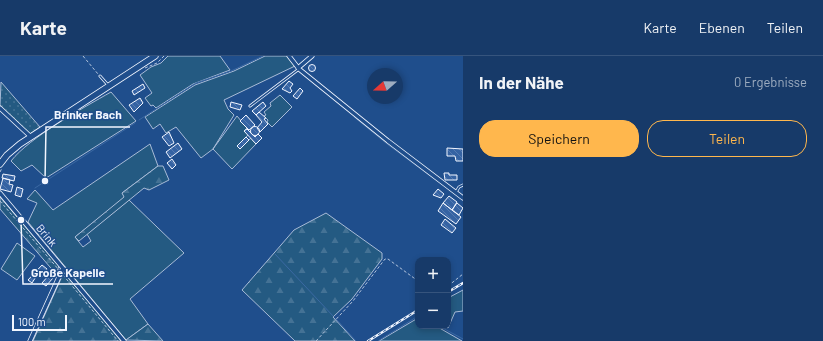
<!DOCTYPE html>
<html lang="de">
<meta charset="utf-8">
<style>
:root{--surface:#173a69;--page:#20416f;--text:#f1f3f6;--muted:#9eadc0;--line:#36547d;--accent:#ffb74d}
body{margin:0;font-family:Barlow,sans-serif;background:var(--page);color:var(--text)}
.controls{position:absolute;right:12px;bottom:12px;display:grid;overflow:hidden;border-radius:8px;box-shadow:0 2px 6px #0003}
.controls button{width:36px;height:36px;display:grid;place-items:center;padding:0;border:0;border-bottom:1px solid var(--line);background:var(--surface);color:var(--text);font:20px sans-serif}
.compass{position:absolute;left:367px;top:12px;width:36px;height:36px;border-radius:50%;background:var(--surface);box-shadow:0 2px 6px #0003;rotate:250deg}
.scale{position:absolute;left:12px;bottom:10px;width:55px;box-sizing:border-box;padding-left:4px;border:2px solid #f2f6ff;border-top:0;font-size:11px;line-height:14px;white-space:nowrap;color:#f2f6ff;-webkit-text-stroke:3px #1f4e8c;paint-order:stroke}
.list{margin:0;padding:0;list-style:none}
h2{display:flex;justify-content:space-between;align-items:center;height:52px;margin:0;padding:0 16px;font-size:17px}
h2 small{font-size:13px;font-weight:400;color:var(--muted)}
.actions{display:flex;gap:8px;padding:12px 16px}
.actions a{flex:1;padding:9px 0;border:1px solid var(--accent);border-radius:16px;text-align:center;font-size:14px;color:var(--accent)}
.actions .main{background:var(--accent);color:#111}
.map{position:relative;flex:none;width:463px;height:285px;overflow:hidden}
header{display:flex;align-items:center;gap:24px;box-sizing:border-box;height:56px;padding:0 20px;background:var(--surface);border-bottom:1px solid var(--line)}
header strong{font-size:19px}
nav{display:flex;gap:22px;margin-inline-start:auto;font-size:14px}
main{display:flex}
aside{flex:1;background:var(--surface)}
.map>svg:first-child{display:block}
</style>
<header>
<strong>Karte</strong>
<nav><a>Karte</a><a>Ebenen</a><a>Teilen</a></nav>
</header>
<main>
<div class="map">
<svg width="463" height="285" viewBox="0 0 463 285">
<defs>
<pattern id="forest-firs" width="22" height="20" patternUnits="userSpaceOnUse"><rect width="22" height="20" fill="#245a82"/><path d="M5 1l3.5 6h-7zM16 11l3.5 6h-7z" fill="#447295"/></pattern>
<pattern id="garden-dots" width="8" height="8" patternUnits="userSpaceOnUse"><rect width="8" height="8" fill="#245a82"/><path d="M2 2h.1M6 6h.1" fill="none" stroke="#447295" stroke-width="1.8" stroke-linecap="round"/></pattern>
<pattern id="building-back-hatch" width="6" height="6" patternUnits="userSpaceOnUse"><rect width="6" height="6" fill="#3563a3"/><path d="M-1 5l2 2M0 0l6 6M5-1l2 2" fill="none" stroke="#537ab1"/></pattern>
</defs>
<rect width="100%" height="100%" fill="#1f4e8c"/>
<path fill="#245a82" stroke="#a8bbd7" d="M 168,0 L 220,0 L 230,14 L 193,28 L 156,52 L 153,49 L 151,50 L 145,42 L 152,37 L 140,19 L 151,11 L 161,7 Z
M 265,0 L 287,0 L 295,10 L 224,44 L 228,53 L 234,59 L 213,93 L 201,102 L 176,71 L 166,77 L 160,68 L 153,73 L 145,61 L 195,29 L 234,15 Z
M 111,36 L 136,65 L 46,122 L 32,109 L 21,115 L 11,105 C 30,81 83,52 111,36 Z
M 280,39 L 292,51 L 272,71 L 267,66 L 268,64 L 264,60 L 266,59 L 264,56 L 271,50 L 270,47 Z
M 237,60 L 247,72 L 244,75 L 248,79 L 238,90 L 240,92 L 251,82 L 256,88 L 232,113 L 213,93 Z
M 150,88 L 158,110 L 122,137 L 125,141 L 75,181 L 83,191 L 91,185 L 87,178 L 129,144 L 184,197 L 130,243 L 148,268 L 126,284 L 28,166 L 37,147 L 27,143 L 35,134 L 53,154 Z
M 17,187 L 35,200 L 17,224 L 1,213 Z
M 463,234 L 463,255 L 455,256 L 448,272 L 445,270 L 448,270 L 448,242 Z
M 418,262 L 418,270 L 436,270 L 462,285 L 379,285 Z"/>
<path fill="url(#forest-firs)" stroke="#a8bbd7" d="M 158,110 L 163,110 L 169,124 L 149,134 L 144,132 L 79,185 L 75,181 L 124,141 L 122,137 Z
M 0,141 L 59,210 L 56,218 L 0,153 Z
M 326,157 L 382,197 L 382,203 L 352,243 L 333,261 L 355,285 L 295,285 L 242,234 L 294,174 Z
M 64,216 L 121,285 L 33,285 Z
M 148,268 L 163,285 L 126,284 Z"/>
<path fill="url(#garden-dots)" stroke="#a8bbd7" d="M 1,26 L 40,71 L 30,78 L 0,50 Z"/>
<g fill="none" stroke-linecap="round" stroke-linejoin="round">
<path stroke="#3b69a3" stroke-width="1" d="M 354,61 L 387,88 L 437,125
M 139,64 L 196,27 L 231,15 L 263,0
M 35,132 L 135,67
M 275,198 L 333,260
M 336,263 L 356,285
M 439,270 L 463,283
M 378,285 L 418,260"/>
</g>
<path fill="url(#building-back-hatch)" stroke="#f2f6ff" d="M308.5 12a3.5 3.5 0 1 1 7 0a3.5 3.5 0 1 1-7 0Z
M 289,25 L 293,28 L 290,32 L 292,35 L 290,37 L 282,33 Z
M 143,28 L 145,32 L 134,39 L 132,35 Z
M 300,32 L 303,35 L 297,43 L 293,40 Z
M 140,42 L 143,47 L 134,56 L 129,49 Z
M 231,46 L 242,49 L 240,54 L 230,51 Z
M 263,46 L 266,50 L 256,59 L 252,55 Z
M 259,56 L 266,62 L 264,63 L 268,68 L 260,76 L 257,72 L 262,66 L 256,59 Z
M 246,59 L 255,69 L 249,74 L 240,65 Z
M250.5 75a4.5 4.5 0 1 1 9 0a4.5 4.5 0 1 1-9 0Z
M 247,73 L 255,81 L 258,78 L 262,82 L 256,88 L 244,75 Z
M 169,76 L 174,87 L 169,90 L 162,81 Z
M 246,81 L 249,84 L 240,93 L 237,90 Z
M 178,87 L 182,93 L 170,102 L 166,96 Z
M 447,92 L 463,93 L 463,105 L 456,105 L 455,100 L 447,100 Z
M 172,103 L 176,109 L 172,113 L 167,107 Z
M 444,117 L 449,117 L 449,119 L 457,119 L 457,124 L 445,124 Z
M 3,118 L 15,120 L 14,125 L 2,122 Z
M 3,122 L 10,124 L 9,128 L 13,129 L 11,136 L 0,133 Z
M 17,131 L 23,133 L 21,141 L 15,139 Z
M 438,133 L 444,138 L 441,142 L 433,139 Z
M 449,140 L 457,146 L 452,154 L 443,147 Z
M 443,147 L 461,161 L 456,168 L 438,155 Z
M 457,147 L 463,152 L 459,159 L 452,154 Z
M 445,163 L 456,172 L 452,177 L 441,169 Z
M 42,209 L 47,213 L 41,222 L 37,219 L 32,227 L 28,224 Z
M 49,219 L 53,222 L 46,230 L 42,227 Z"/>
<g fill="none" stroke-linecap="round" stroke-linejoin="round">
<g stroke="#f2f6ff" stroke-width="3">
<path id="lane" d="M 100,20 L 108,29
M 250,50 L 299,13
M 456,136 L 459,131 L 463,129"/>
</g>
<g stroke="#f2f6ff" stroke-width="5">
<path id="street" d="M 289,0 L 299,13 L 388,85 L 463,142
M 298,12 L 312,0
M 0,52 L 31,81
M 0,137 L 124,285
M 30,285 L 63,212"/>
</g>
<g stroke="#f2f6ff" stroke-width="7">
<path id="primary" d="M 0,108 L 7,99 L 20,88 L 155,0"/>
</g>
<path stroke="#b3c4dc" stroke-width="1" stroke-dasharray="3 2" stroke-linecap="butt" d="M 83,0 L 98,18
M 145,12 L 157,7 L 164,0
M 0,116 L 2,112
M 0,145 L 59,214
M 63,219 L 118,285
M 448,230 L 463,218
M 316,285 L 353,245 L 385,203 L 388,203 L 418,225"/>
<use href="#lane" stroke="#1f4e8c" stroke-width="1.5"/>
<use href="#street" stroke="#1f4e8c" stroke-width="3.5"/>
<use href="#primary" stroke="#1f4e8c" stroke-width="5.5"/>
<g stroke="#f2f6ff" stroke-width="2.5">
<path id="rail" d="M 448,236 L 463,227
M 368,285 L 418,254"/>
</g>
<use href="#rail" stroke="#1f4e8c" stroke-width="1" stroke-dasharray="3" stroke-linecap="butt"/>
</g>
<g text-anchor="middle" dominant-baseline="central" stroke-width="3" stroke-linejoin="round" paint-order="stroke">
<g font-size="11" fill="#f2f6ff" stroke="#1f4e8c">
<text transform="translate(47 179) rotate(50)">Brink</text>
</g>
</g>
<path fill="none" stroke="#f2f6ff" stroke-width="1.5" d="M45 125L46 71H130M21 164L23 228H113"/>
<g fill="#f2f6ff" stroke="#1f4e8c" stroke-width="1.5">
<circle cx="45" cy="125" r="4"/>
<circle cx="21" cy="164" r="4"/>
</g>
<g font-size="12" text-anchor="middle" font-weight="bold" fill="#f2f6ff" stroke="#1f4e8c" stroke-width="3" stroke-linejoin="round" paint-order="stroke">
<text x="88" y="63">Brinker Bach</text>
<text x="68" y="221">Große Kapelle</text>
</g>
</svg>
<div class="controls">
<button>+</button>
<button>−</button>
</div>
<svg class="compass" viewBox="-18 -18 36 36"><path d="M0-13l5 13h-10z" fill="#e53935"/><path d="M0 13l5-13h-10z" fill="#9eadc0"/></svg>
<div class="scale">100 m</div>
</div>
<aside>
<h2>In der Nähe<small>0 Ergebnisse</small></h2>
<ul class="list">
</ul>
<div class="actions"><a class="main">Speichern</a><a>Teilen</a></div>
</aside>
</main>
